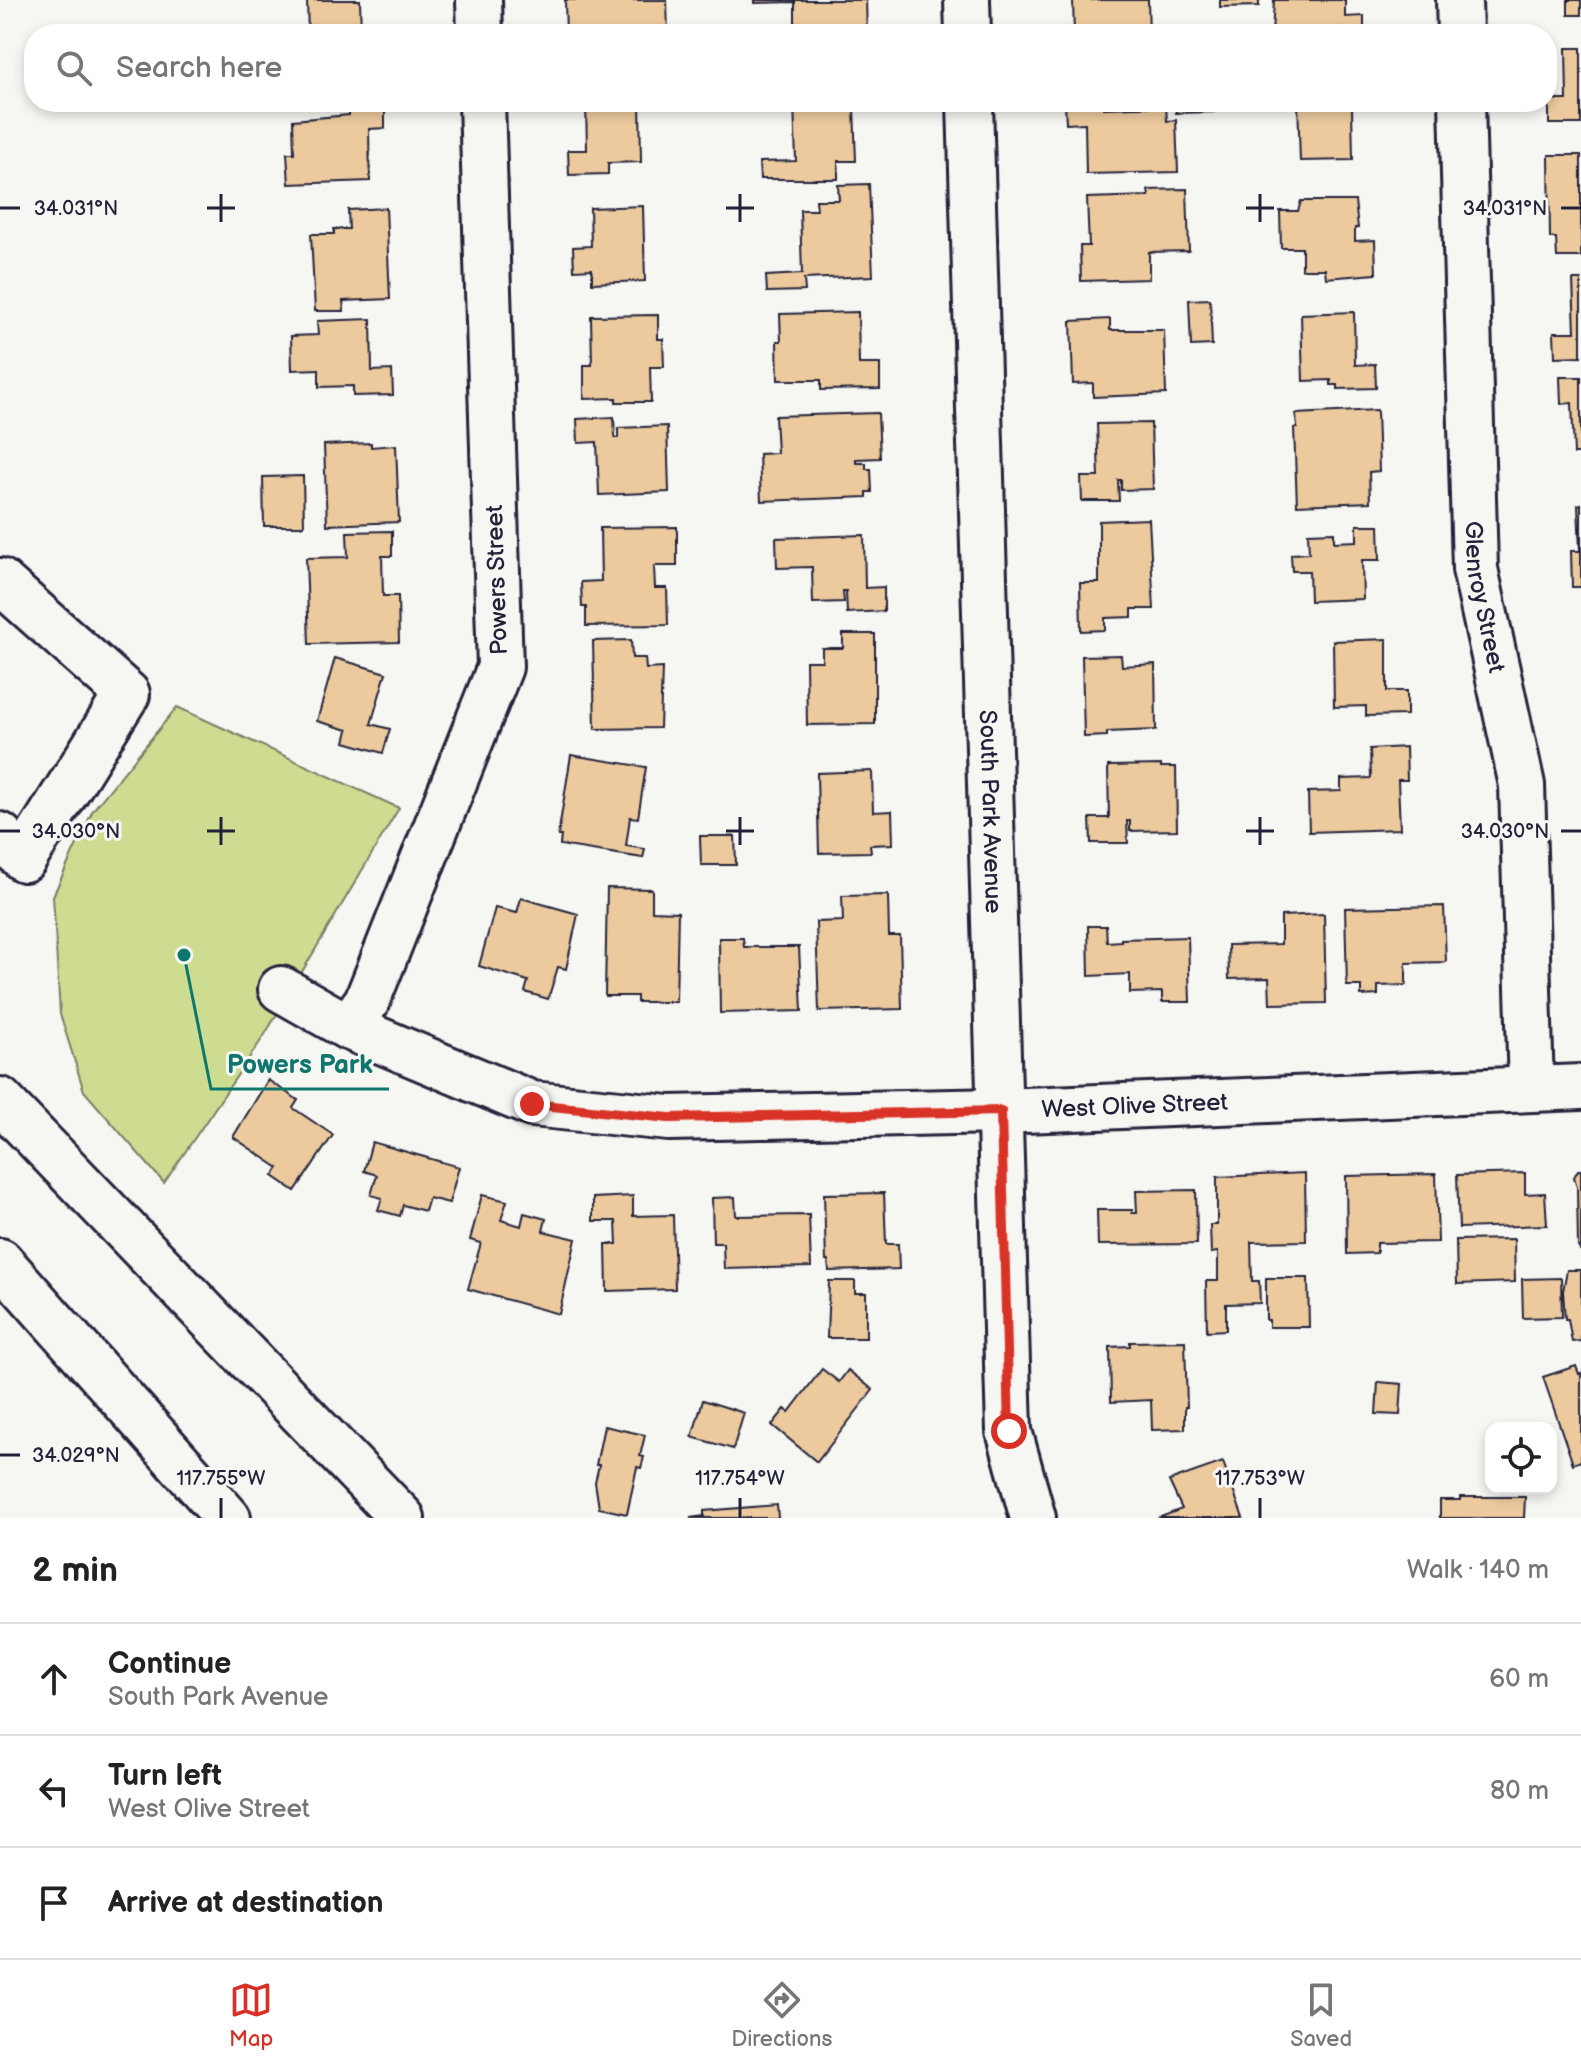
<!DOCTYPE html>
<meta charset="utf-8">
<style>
:root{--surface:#fff;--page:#f6f6f6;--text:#222;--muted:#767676;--line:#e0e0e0;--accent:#d93025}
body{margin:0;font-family:"Balsamiq Sans",sans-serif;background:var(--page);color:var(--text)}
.controls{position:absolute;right:24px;bottom:24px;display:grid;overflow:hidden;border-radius:16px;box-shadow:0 4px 12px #0003}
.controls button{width:72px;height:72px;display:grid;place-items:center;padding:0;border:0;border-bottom:2px solid var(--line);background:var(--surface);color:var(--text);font:40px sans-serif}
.stop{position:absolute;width:24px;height:24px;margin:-18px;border:6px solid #d93025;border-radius:50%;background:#fff}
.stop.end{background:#d93025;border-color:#fff;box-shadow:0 2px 8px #0008}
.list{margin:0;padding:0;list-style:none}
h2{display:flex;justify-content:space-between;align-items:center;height:104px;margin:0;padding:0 32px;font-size:34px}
h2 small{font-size:26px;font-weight:400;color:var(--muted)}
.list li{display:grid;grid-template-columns:52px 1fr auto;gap:24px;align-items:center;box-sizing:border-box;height:112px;padding:0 32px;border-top:2px solid var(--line)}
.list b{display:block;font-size:30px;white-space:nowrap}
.list p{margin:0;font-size:26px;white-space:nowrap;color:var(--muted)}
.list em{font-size:26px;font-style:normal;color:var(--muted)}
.icon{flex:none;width:44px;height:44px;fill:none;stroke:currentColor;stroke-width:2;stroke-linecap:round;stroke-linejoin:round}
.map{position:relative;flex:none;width:1581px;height:1518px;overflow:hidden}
.search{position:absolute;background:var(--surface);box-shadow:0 4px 12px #0003;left:24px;right:24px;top:24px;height:88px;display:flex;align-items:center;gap:20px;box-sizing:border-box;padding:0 28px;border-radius:32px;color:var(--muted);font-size:30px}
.sheet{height:440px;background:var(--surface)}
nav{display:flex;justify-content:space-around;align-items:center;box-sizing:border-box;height:112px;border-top:2px solid var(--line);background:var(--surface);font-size:22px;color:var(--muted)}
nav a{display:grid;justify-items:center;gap:4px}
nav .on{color:var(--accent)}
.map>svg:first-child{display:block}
</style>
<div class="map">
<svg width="1581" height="1518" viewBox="0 0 1581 1518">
<rect width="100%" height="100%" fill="#f6f6f2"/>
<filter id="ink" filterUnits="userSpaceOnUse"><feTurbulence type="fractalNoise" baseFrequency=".0125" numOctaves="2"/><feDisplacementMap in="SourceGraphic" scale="16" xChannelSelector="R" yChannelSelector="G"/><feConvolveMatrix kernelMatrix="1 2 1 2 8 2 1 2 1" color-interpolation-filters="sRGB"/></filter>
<g filter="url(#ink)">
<path fill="#cddc90" stroke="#787f66" stroke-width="2" d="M 177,707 L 399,808 L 264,1036 L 164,1183 L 84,1091 L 60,1014 L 53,896 L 93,810 Z"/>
<path fill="#edca9e" stroke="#22223b" stroke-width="2" d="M 307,0 L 360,0 L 361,34 L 308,34 Z
M 565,0 L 667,0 L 668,34 L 566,34 Z
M 755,0 L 866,0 L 867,34 L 795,34 L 795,2 L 755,3 Z
M 1073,0 L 1148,0 L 1149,34 L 1074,34 Z
M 1220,0 L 1259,0 L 1259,6 L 1220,7 Z
M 1274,0 L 1345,0 L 1345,17 L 1364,16 L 1364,34 L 1272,34 Z
M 1568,0 L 1581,0 L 1581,15 L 1568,15 Z
M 1566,48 L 1581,48 L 1581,124 L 1549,124 L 1549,100 L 1567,100 Z
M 586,102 L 640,102 L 641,162 L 608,163 L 608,174 L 569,175 L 568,150 L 587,150 Z
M 794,102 L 866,102 L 866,107 L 854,107 L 856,161 L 838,161 L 838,179 L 760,179 L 759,162 L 796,161 Z
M 1065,102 L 1103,102 L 1103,108 L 1166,106 L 1167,121 L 1176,120 L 1178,172 L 1086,174 L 1085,123 L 1066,124 Z
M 1175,102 L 1214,102 L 1214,112 L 1176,113 Z
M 1298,102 L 1329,102 L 1329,105 L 1332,105 L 1332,102 L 1371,102 L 1371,107 L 1352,108 L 1353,160 L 1300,161 Z
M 385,105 L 385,128 L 369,129 L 370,181 L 289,184 L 287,153 L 294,153 L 293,120 L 349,115 L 349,106 Z
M 1549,155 L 1581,155 L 1581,257 L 1557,257 L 1556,238 L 1550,238 Z
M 869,184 L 873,276 L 804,279 L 805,291 L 767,292 L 766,276 L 802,274 L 800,210 L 817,210 L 816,200 L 839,200 L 838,185 Z
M 1187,189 L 1189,251 L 1149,252 L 1149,279 L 1081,281 L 1080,246 L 1089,246 L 1087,198 L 1149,196 L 1148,190 Z
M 1301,201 L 1355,201 L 1358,228 L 1355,228 L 1355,241 L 1375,240 L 1376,274 L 1326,278 L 1325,269 L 1302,269 L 1302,248 L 1281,248 L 1280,211 L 1298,211 Z
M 643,206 L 645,281 L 592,283 L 592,269 L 574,270 L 573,247 L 591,246 L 590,208 Z
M 386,208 L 390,299 L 343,301 L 344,311 L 315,311 L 311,234 L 334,234 L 334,229 L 349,229 L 348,210 Z
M 1573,280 L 1581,280 L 1581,356 L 1555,357 L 1554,332 L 1575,332 Z
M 1210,299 L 1212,345 L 1191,346 L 1189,300 Z
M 858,312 L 859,364 L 880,364 L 880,389 L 821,390 L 821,380 L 778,380 L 777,341 L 781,341 L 780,314 Z
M 1354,312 L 1355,365 L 1375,364 L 1376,388 L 1338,389 L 1338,385 L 1331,385 L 1331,380 L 1303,381 L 1301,314 Z
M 658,315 L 658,339 L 663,339 L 664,367 L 650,367 L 651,402 L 616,402 L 616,398 L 584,399 L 584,365 L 592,365 L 591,316 Z
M 371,319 L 372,371 L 392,370 L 393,395 L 353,396 L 353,386 L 319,387 L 319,369 L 292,370 L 291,336 L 318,335 L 317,321 Z
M 1110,319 L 1110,330 L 1164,330 L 1166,394 L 1093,397 L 1093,383 L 1073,384 L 1071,321 Z
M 1560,377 L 1581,377 L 1581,454 L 1574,454 L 1572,403 L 1561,404 Z
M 1377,410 L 1379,471 L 1369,472 L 1370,502 L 1297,505 L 1294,428 L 1297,428 L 1296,414 Z
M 878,413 L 880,458 L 856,459 L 856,463 L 866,463 L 866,469 L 871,469 L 872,492 L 867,492 L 867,497 L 761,501 L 759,454 L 777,453 L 775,416 Z
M 614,417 L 615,438 L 618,438 L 618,428 L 667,426 L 669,492 L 599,495 L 597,442 L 578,443 L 577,419 Z
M 1151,423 L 1153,489 L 1121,490 L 1121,480 L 1118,480 L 1119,501 L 1082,501 L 1081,477 L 1099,477 L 1097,424 Z
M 371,443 L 371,447 L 396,445 L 399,522 L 327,525 L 324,445 Z
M 303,476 L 304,526 L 264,526 L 263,477 Z
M 1581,504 L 1581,587 L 1572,587 L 1571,551 L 1580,551 L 1578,505 Z
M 1149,519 L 1154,609 L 1132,609 L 1132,617 L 1105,618 L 1105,630 L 1081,631 L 1080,583 L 1099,583 L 1099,521 Z
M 1357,525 L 1379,525 L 1380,560 L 1362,560 L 1363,599 L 1310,601 L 1309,571 L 1292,571 L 1291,554 L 1309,553 L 1308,533 L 1334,532 L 1334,542 L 1357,541 Z
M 677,527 L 677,566 L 654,566 L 655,588 L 667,588 L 668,625 L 586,626 L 586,607 L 582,607 L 581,582 L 601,581 L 600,528 Z
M 392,531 L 392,556 L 382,556 L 383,596 L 398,596 L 399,642 L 309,644 L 306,558 L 348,557 L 347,532 Z
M 864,535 L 865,588 L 884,587 L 884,611 L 847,613 L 846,591 L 843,591 L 844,602 L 813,603 L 812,567 L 777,568 L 776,538 Z
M 843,634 L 875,634 L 875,724 L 807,725 L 806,661 L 822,661 L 822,648 L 843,648 Z
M 1387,639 L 1387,691 L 1407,691 L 1407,715 L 1366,716 L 1366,706 L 1334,707 L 1333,641 Z
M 631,640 L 632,658 L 645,658 L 646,669 L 662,668 L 660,728 L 595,729 L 593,641 Z
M 1121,655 L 1122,666 L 1155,664 L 1156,730 L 1107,732 L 1107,736 L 1084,737 L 1082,656 Z
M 335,658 L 386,673 L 371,724 L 390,729 L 383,753 L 345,742 L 348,730 L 317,721 Z
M 1406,747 L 1407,780 L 1398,780 L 1400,829 L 1309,832 L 1308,792 L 1341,791 L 1341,779 L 1371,778 L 1370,749 Z
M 571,755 L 646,767 L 638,818 L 630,817 L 626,846 L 645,849 L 643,858 L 560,845 L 561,836 L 558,836 Z
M 1161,765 L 1161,767 L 1176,767 L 1177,830 L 1130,831 L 1130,821 L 1127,821 L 1128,843 L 1091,843 L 1090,818 L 1109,818 L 1108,766 Z
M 872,771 L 873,812 L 892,811 L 893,844 L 870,845 L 871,852 L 819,853 L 817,773 Z
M 700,836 L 735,836 L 736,865 L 701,865 Z
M 607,888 L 652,889 L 652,911 L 678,912 L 676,1002 L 637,1002 L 637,996 L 605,996 Z
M 888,895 L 889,936 L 900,936 L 902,1009 L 819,1011 L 816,922 L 843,921 L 842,896 Z
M 521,898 L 578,914 L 566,969 L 558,967 L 548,999 L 525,992 L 528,981 L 479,966 L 495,908 L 517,913 Z
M 1444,906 L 1446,962 L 1406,963 L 1406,985 L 1378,986 L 1378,995 L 1361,996 L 1361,986 L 1347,986 L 1345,908 Z
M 1324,914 L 1326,1003 L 1270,1004 L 1269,978 L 1229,979 L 1228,945 L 1281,944 L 1281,916 Z
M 1088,926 L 1106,926 L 1107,942 L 1121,941 L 1121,939 L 1188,937 L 1190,1002 L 1162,1002 L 1162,992 L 1130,993 L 1130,974 L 1089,976 Z
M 719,938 L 743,938 L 744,947 L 799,947 L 802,1011 L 720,1013 Z
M 268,1080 L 298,1100 L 293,1108 L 333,1135 L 295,1191 L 273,1176 L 279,1168 L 233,1137 Z
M 372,1142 L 459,1167 L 449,1203 L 429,1198 L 425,1211 L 403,1205 L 400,1216 L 378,1210 L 382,1198 L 371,1195 L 377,1175 L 364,1171 Z
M 1578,1170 L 1581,1170 L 1581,1251 L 1578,1247 L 1577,1187 L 1574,1177 Z
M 1305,1173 L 1306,1241 L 1251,1242 L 1252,1281 L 1259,1281 L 1260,1303 L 1226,1304 L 1226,1330 L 1207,1331 L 1206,1281 L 1218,1281 L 1218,1252 L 1211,1253 L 1210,1225 L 1217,1225 L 1217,1177 Z
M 1525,1173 L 1525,1194 L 1545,1193 L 1547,1225 L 1459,1228 L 1457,1175 Z
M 1436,1174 L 1438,1242 L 1377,1243 L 1377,1253 L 1347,1254 L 1346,1176 Z
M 1196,1190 L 1197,1244 L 1098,1245 L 1097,1210 L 1132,1210 L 1132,1213 L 1137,1213 L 1136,1191 Z
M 884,1193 L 886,1244 L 898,1244 L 899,1269 L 829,1271 L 828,1261 L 826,1261 L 824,1194 Z
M 482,1195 L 507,1201 L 501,1220 L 521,1226 L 524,1213 L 546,1219 L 543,1231 L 576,1239 L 559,1314 L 468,1289 L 481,1243 L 470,1240 Z
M 633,1196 L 633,1216 L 673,1215 L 675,1289 L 607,1291 L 606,1244 L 617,1244 L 616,1221 L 593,1221 L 593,1198 Z
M 735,1197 L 736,1216 L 809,1215 L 811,1267 L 724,1269 L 723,1243 L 713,1243 L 712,1198 Z
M 1514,1239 L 1515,1282 L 1457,1284 L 1456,1240 Z
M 1567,1270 L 1581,1270 L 1581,1341 L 1572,1342 L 1568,1319 L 1565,1319 L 1563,1291 Z
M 1266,1278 L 1308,1278 L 1309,1327 L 1269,1327 L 1269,1320 L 1266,1320 Z
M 1561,1278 L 1562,1317 L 1523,1318 L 1522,1279 Z
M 829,1281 L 855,1281 L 855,1293 L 866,1293 L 866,1338 L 827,1338 Z
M 1185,1341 L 1187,1407 L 1185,1407 L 1185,1429 L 1152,1430 L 1151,1400 L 1111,1402 L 1110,1347 L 1130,1346 L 1130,1342 Z
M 1576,1366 L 1579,1374 L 1581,1373 L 1581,1461 L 1573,1464 L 1543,1377 Z
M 822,1369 L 839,1382 L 848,1370 L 873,1390 L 817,1462 L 772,1425 L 785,1409 L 789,1412 Z
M 1378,1382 L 1402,1384 L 1400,1415 L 1376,1414 Z
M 703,1400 L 744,1413 L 733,1449 L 692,1437 Z
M 604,1426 L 645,1435 L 640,1456 L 644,1457 L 641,1468 L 637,1467 L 627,1514 L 599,1508 L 595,1482 L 599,1465 L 596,1465 Z
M 1223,1462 L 1243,1518 L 1158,1518 L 1182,1509 L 1169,1481 Z
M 1460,1497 L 1525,1497 L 1524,1518 L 1440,1518 L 1440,1500 L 1460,1500 Z
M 777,1505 L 778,1518 L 690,1518 L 704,1516 L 704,1511 Z"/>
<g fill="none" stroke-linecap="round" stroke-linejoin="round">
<g stroke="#22223b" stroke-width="50">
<g id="minor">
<path d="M 479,0 L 480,34"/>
<path d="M 967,0 L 968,34"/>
<path d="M 1459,0 L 1460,34"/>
<path id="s1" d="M 970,102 L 1009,1431 L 1033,1518"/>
<path id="s2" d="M 1462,102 L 1475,569 L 1522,785 L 1531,1089"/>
<path d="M 0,581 L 127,694 L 24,859 L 0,835"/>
<path id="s3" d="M 281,989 L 348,1027 L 532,1104 L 669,1118 L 1001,1111 L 1581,1087"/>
<path d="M 348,1027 L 367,1001 L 500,667 L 482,102"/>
</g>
</g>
<g stroke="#22223b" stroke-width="50">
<path id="highway" d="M 0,1100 L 402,1518
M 0,1261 L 228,1518"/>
</g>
<use href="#minor" stroke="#f6f6f2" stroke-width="44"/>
<use href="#highway" stroke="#f6f6f2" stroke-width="44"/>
</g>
</g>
<g fill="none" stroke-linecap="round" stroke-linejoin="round" filter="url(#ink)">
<path stroke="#d93025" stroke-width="10" d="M 532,1104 L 669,1118 L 1001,1111 L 1009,1431"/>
</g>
<path fill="none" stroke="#22223b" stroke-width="3" d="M 221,194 L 221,222M 740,194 L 740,222M 1260,194 L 1260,222M 0,208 L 20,208M 207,208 L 235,208M 726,208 L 754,208M 1246,208 L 1274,208M 1561,208 L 1581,208M 221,817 L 221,845M 740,817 L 740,845M 1260,817 L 1260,845M 0,831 L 20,831M 207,831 L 235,831M 726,831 L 754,831M 1246,831 L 1274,831M 1561,831 L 1581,831M 0,1455 L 20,1455M 221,1498 L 221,1518M 740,1498 L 740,1518M 1260,1498 L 1260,1518"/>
<g text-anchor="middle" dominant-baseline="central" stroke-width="6" stroke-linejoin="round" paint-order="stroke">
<g font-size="24" fill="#22223b" stroke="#f6f6f2">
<text transform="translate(497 580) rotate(-92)">Powers Street</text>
<text stroke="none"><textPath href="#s2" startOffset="496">Glenroy Street</textPath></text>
<text stroke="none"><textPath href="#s1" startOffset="710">South Park Avenue</textPath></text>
<text stroke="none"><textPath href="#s3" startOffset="880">West Olive Street</textPath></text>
</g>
</g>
<g font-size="20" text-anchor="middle" fill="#22223b" stroke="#f6f6f2" stroke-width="6" stroke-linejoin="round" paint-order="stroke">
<text x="76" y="215">34.031°N</text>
<text x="1505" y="215">34.031°N</text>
<text x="76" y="838">34.030°N</text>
<text x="1505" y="838">34.030°N</text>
<text x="76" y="1462">34.029°N</text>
<text x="221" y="1485">117.755°W</text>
<text x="740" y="1485">117.754°W</text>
<text x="1260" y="1485">117.753°W</text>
</g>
<path fill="none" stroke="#0f766e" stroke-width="3" d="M184 955L211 1089H389"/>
<circle fill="#0f766e" stroke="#f6f6f2" stroke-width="3" cx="184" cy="955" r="8"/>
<g font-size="26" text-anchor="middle" font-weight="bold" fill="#0f766e" stroke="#f6f6f2" stroke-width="6" stroke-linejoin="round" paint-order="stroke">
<text x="300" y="1073">Powers Park</text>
</g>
</svg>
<div class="controls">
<button><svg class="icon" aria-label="locate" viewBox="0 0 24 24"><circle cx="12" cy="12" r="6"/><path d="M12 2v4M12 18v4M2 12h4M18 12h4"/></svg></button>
</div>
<div class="stop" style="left:1009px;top:1431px"></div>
<div class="stop end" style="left:532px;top:1104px"></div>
<div class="search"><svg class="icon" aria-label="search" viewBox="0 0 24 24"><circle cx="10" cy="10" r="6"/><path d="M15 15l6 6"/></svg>Search here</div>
</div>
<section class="sheet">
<h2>2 min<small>Walk · 140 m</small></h2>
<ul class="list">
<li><svg class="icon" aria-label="ahead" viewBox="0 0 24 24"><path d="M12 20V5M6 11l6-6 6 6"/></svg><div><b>Continue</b><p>South Park Avenue</p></div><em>60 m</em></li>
<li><svg class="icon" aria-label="left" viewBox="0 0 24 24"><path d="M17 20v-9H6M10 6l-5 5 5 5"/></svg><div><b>Turn left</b><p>West Olive Street</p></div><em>80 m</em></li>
<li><svg class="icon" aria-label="arrive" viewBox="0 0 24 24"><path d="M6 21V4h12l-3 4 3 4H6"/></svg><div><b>Arrive at destination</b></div></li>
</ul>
</section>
<nav>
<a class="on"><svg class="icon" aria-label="map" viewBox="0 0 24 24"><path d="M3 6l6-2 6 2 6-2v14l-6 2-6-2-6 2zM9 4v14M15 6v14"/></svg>Map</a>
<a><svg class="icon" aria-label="directions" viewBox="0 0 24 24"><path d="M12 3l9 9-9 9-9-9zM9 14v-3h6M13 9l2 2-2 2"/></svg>Directions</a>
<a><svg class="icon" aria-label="saved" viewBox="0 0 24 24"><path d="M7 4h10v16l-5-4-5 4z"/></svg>Saved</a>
</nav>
